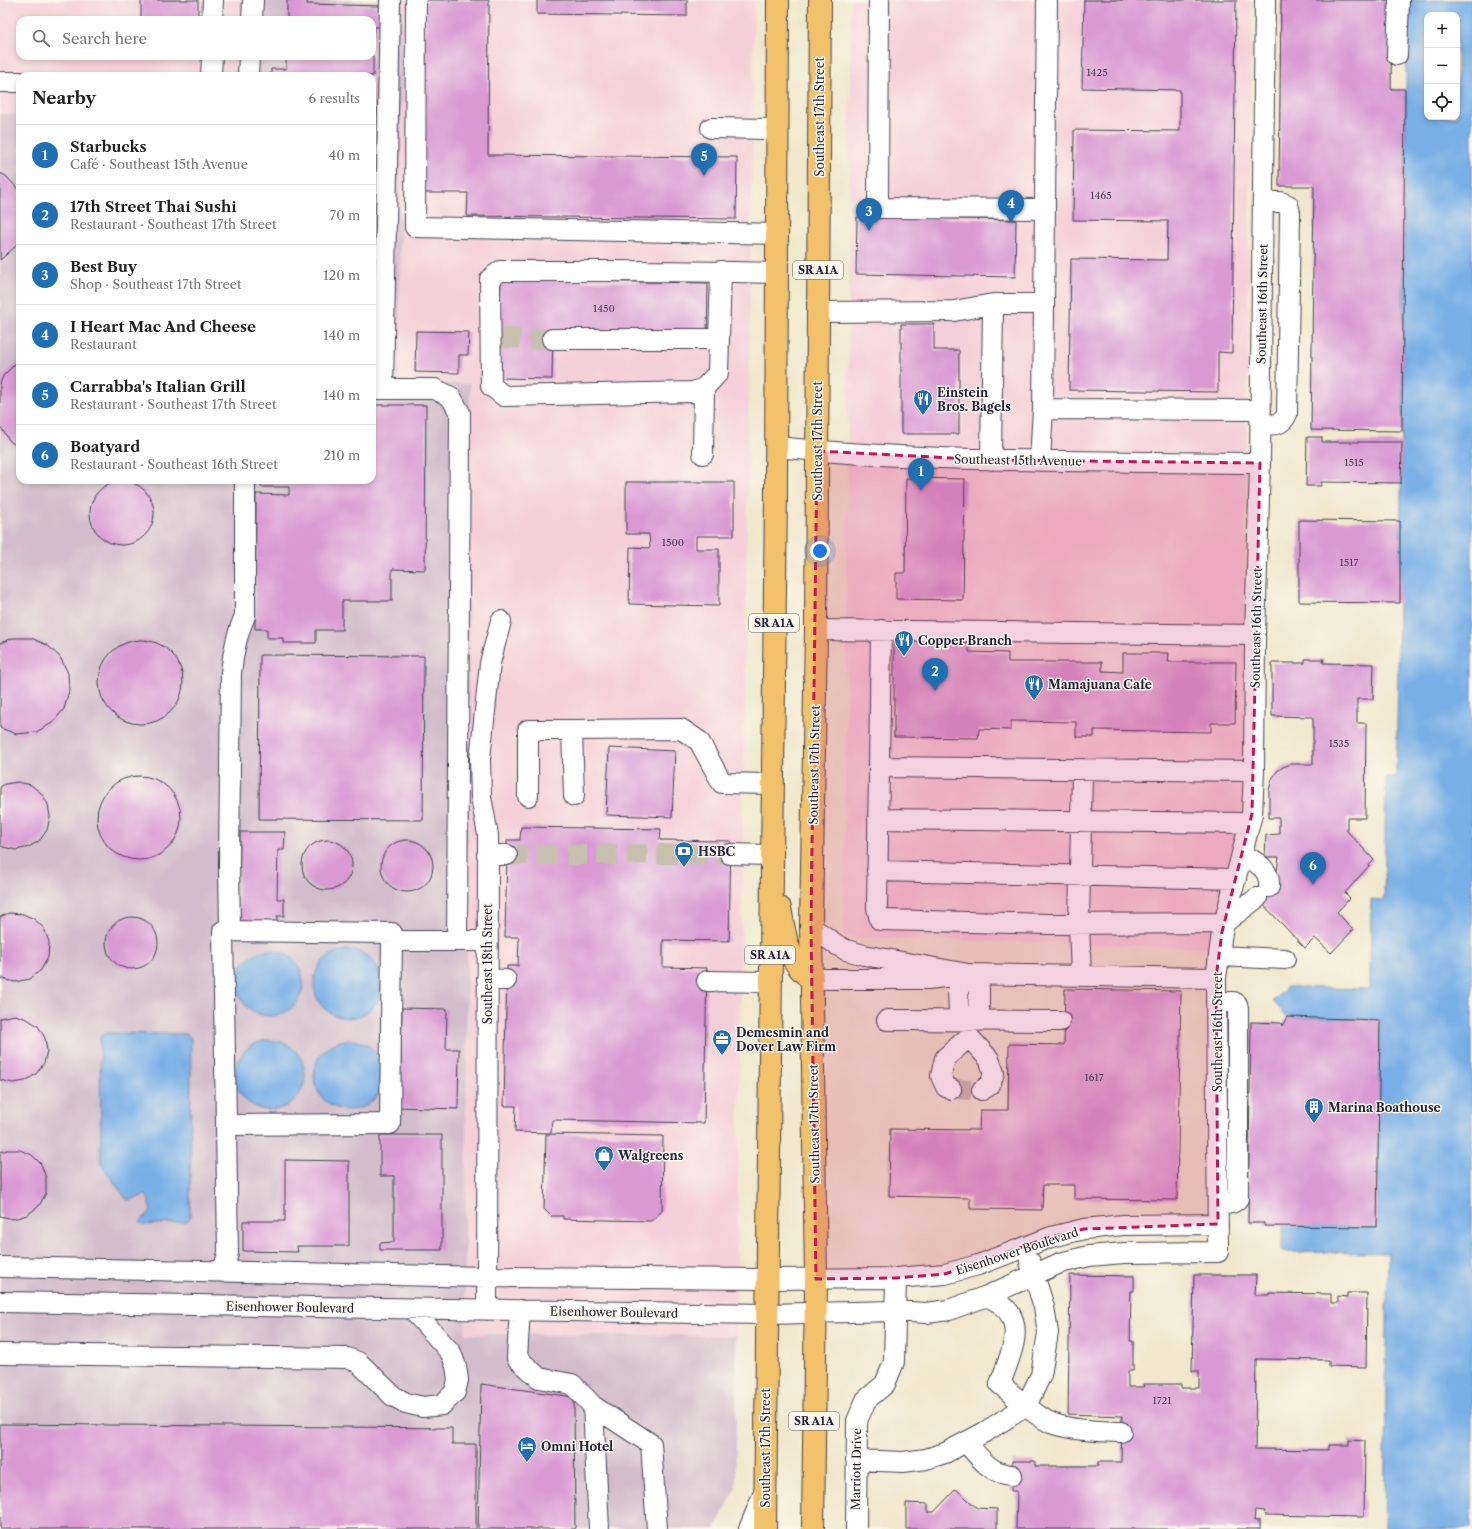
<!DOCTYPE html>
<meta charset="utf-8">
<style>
:root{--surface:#fff;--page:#f2f2f2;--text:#222;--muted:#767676;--line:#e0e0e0;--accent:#1f6fb2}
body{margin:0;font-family:"Libre Caslon Text",serif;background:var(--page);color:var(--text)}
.controls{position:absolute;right:12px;top:12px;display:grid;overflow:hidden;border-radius:8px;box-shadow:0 2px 6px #0003}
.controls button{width:36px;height:36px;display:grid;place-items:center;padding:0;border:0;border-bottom:1px solid var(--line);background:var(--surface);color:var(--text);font:20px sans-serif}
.you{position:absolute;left:820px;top:551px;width:14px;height:14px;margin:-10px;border:3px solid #fff;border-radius:50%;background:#1a73e8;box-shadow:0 0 0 6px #1a73e833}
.badge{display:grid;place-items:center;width:26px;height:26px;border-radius:50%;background:var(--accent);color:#fff;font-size:13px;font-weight:700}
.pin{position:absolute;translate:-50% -33px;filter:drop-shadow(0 1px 2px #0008)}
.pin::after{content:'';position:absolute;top:21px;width:14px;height:12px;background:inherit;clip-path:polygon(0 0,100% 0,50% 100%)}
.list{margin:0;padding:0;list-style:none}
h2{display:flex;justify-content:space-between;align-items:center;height:52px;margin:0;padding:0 16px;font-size:17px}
h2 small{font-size:13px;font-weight:400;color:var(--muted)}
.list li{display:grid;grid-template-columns:26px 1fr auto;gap:12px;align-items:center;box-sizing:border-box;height:60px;padding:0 16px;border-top:1px solid var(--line)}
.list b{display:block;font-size:15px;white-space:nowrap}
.list p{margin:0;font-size:13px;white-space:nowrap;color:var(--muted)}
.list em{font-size:13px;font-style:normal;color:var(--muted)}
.icon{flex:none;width:22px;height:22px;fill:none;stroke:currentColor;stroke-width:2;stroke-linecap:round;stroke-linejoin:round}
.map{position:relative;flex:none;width:1472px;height:1529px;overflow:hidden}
.search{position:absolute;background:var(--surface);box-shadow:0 2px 6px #0003;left:16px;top:16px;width:360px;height:44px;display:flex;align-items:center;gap:10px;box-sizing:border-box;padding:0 14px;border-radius:12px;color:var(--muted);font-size:15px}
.panel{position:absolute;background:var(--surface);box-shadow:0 2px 6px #0003;left:16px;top:72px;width:360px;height:412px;border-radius:12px}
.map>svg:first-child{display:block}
</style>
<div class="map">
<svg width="1472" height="1529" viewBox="0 0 1472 1529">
<rect width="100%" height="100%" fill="#fbf7ec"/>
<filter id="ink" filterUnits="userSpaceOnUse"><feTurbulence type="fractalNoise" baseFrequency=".025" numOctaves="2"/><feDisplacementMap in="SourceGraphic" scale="8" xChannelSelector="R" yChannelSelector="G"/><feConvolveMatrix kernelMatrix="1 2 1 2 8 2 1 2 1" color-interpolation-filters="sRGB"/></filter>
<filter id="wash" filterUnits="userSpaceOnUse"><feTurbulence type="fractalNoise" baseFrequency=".012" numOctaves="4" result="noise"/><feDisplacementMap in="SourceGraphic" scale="16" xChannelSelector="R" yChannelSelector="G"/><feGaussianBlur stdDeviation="0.9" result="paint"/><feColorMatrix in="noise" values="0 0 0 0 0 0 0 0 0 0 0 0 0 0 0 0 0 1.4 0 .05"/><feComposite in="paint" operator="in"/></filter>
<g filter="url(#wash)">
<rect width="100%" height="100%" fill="#f0e7cc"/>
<path fill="#f5cfd9" d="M 0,0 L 240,0 L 240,20 L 20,20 L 20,56 L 240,56 L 239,76 L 20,76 L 20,114 L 0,114 Z
M 402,0 L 754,0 L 736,1336 L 465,1335 L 470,385 L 399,383 Z
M 851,0 L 1252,0 L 1243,803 L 1209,948 L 844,937 Z"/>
<path fill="#d1bdcb" d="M 240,0 L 402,0 L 399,383 L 470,384 L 465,1334 L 736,1336 L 736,1488 L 715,1529 L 0,1529 L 0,114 L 20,114 L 20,480 L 372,480 L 372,76 L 239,76 L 240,56 L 372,56 L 372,20 L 240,20 Z"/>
<path fill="#78afe6" stroke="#4d6890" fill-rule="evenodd" d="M 1407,0 L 1472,0 L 1472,1529 L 1384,1529 L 1388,1253 L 1282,1252 L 1283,1225 L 1377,1226 L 1380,1020 L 1287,1017 L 1273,1001 L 1287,987 L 1370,989 L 1371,899 L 1384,900 L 1386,777 L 1396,777 L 1402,431 ZM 1427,15 L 1457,15 L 1457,117 L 1427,117 Z
M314 984a34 34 0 1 1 68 0a34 34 0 1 1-68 0Z
M237 983a33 33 0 1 1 66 0a33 33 0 1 1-66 0Z
M 105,1033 L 187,1034 L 191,1038 L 190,1217 L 186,1222 L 143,1225 L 140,1222 L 151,1211 L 147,1195 L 127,1200 L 101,1164 L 100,1037 Z
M314 1075a35 35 0 1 1 70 0a35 35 0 1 1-70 0Z
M235 1075a35 35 0 1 1 70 0a35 35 0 1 1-70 0Z"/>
<g id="blocks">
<path fill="#d99ad4" d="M 141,0 L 198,0 L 198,20 L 141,20 Z
M 287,0 L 307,0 L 307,4 L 380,6 L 380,27 L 374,27 L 373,37 L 372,37 L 372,20 L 287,20 Z
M 426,0 L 489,0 L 488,155 L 737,157 L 736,219 L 467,216 L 468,193 L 424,193 Z
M 537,0 L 687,0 L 687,16 L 537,14 Z
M 1084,0 L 1236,0 L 1232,353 L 1218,352 L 1218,392 L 1069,390 L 1071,259 L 1167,260 L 1168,221 L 1073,220 L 1074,130 L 1180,131 L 1180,90 L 1082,88 Z
M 1281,0 L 1392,0 L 1391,89 L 1405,89 L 1402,431 L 1311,430 L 1314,186 L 1279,186 Z
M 286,56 L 373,56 L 373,76 L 271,76 L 271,69 L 286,69 Z
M 0,173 L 6,176 L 17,188 L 20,195 L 20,238 L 15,247 L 0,260 Z
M 857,217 L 1016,220 L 1015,277 L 856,274 Z
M 501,280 L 708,283 L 707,336 L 553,334 L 552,379 L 499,378 Z
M 901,324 L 934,324 L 934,350 L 959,350 L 959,434 L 901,434 Z
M 416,331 L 469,332 L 468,355 L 459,355 L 459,373 L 415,372 Z
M 20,361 L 20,449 L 9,440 L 0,426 L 0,384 L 3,376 L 15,364 Z
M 372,405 L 426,405 L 425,570 L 392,569 L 392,601 L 342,601 L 342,630 L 316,630 L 316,643 L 283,643 L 283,638 L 267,638 L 267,629 L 255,629 L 256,494 L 289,495 L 289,487 L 261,487 L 261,480 L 372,480 Z
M 1307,437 L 1322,437 L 1322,442 L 1402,442 L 1401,483 L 1321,482 L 1321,486 L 1306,486 Z
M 906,478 L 965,479 L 963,600 L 896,599 L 896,573 L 905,573 Z
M90 513a32 32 0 1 1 64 0a32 32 0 1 1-64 0Z
M 626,482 L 734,482 L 734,536 L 696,536 L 696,549 L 719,549 L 719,606 L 629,604 L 630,547 L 650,548 L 649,534 L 626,534 Z
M 1299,520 L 1400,521 L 1400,603 L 1299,602 Z
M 13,638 L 31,638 L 47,645 L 60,657 L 68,673 L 69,691 L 64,709 L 52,723 L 36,732 L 17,734 L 0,728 L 0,643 Z
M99 682a42 42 0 1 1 84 0a42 42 0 1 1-84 0Z
M 894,642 L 969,642 L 969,652 L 1008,653 L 1008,662 L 1102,662 L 1102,671 L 1123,672 L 1123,653 L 1169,653 L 1168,662 L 1236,662 L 1235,723 L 1211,723 L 1211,732 L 1094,730 L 1094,737 L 1076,737 L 1076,722 L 1011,721 L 1011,730 L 979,729 L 978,738 L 894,737 Z
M 260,655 L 424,656 L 423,820 L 259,819 Z
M 1305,659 L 1324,659 L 1323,663 L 1374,664 L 1373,699 L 1357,699 L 1357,723 L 1366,723 L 1365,818 L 1347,818 L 1347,831 L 1374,860 L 1345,893 L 1350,898 L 1337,912 L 1353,930 L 1331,953 L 1315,938 L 1305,948 L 1252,893 L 1264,882 L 1274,892 L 1279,857 L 1265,857 L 1266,835 L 1279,834 L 1279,818 L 1269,818 L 1269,790 L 1272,779 L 1277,771 L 1283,767 L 1291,764 L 1313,764 L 1313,717 L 1272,716 L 1272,663 L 1305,663 Z
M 609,748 L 675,751 L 672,817 L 606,815 Z
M97 818a42 42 0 1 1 84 0a42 42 0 1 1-84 0Z
M 18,782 L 31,785 L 41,793 L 48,804 L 50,817 L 47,830 L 40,840 L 29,847 L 16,850 L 3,847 L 0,845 L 0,787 L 5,784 Z
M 521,827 L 661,829 L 660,840 L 731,841 L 729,941 L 663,940 L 663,967 L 707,968 L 704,1123 L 552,1120 L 551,1133 L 515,1132 L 516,1106 L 504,1106 L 507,966 L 518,966 L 519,937 L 505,937 L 507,855 L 507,840 L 520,840 Z
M 240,832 L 285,832 L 284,850 L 278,850 L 277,899 L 284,899 L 284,916 L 277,916 L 277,923 L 239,923 Z
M302 865a25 25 0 1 1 50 0a25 25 0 1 1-50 0Z
M381 866a26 26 0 1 1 52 0a26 26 0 1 1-52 0Z
M 9,913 L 23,914 L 34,919 L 44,928 L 49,942 L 48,957 L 41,970 L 30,979 L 15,982 L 0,978 L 0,917 Z
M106 943a26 26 0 1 1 52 0a26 26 0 1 1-52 0Z
M 1065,989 L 1181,991 L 1177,1200 L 1074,1199 L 1074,1185 L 1043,1185 L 1042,1210 L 970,1209 L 970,1198 L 889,1196 L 890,1129 L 979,1130 L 980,1110 L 1008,1110 L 1009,1044 L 1064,1045 Z
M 402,1008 L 447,1009 L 446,1049 L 459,1049 L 458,1109 L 397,1107 L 398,1063 L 401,1064 Z
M 15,1015 L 27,1019 L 38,1026 L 45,1038 L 47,1051 L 44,1063 L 36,1074 L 25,1081 L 13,1083 L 0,1080 L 0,1018 Z
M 1287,1017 L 1380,1020 L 1377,1227 L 1264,1226 L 1264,1223 L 1248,1223 L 1251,1022 L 1281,1023 L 1282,1026 Z
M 546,1134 L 663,1136 L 662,1211 L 651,1221 L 563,1219 L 563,1216 L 551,1216 L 544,1209 Z
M 380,1135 L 442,1135 L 442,1250 L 380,1250 L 380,1243 L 394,1242 L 394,1176 L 380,1176 Z
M 7,1150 L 20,1150 L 32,1155 L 41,1164 L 46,1178 L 46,1193 L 39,1206 L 27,1215 L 13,1219 L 0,1216 L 0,1152 Z
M 285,1160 L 349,1161 L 349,1246 L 297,1246 L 298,1252 L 243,1251 L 243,1221 L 285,1221 Z
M 1070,1275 L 1134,1276 L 1134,1291 L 1131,1291 L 1130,1341 L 1133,1341 L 1133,1371 L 1128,1371 L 1128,1387 L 1144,1387 L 1143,1384 L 1181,1384 L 1181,1388 L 1199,1388 L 1199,1371 L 1192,1371 L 1194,1275 L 1256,1275 L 1255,1295 L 1269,1295 L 1269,1293 L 1331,1294 L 1331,1303 L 1338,1303 L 1338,1296 L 1347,1297 L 1347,1293 L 1367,1293 L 1366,1367 L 1329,1366 L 1329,1360 L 1256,1359 L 1255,1449 L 1329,1450 L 1329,1445 L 1349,1445 L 1349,1440 L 1365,1441 L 1364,1517 L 1264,1515 L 1265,1511 L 1255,1510 L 1254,1521 L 1260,1521 L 1260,1529 L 1016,1529 L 1017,1491 L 1011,1491 L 1012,1461 L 1035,1461 L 1035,1466 L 1098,1466 L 1098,1462 L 1121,1462 L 1122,1416 L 1068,1414 Z
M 481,1384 L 574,1397 L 575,1529 L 478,1529 Z
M 0,1424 L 452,1428 L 452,1444 L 476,1444 L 476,1529 L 0,1529 Z
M 956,1489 L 977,1508 L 997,1509 L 997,1529 L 906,1529 L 906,1503 L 928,1504 L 928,1512 L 934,1512 Z"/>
</g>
</g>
<g filter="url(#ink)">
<use href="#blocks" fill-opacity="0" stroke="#414051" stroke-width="1"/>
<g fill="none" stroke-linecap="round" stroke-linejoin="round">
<path stroke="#c7c0af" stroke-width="20" stroke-dasharray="20 10" stroke-linecap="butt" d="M 500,338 L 552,339
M 507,855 L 730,854
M 951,1089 L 982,1090"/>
<g stroke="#414051" stroke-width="22">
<path id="minor" d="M 416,0 L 415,227 L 777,234
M 879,0 L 878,208 L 1045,209
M 212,20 L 213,0
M 252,20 L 253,0
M 1397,55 L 1399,0
M 211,76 L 212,56
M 248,76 L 249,56
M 0,82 L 20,82
M 711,128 L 777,129
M 721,271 L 718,373 L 704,388 L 693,392 L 504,396 L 491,386 L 490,279 L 500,271 C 593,271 685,270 777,273
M 818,312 L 954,311 L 993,304 L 1044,304
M 552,339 L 719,339
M 372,389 L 435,389 L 451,397 L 460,413 L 457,941
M 383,389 L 390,0
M 1043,409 L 1261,410
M 1261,425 C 1273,424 1281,427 1287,414 L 1290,213 L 1288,205 L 1281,202 L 1263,202
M 776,447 C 937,463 1099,461 1260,463
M 703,454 L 704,388
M 991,460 L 993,304
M 1040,460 L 1043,409 L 1047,0
M 816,630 L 1255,635
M 881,630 L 879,767 L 1254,771
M 879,767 L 877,908 L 880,920 L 1050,924 L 1224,923 L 1257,898
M 528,796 L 528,730 L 572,730
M 574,796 L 572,730 L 681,729 L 699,741 L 722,783 L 772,784
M 878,819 L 1250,823
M 730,854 L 771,855
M 1242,854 C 1256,862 1271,869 1269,887
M 487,855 L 507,855
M 877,871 L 1236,879
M 811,927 L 837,945 L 846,950 L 864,955 L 968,974 L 979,988 L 979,1010 L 970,1021 L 959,1015 L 958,990 L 968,974
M 230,931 L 229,863 L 231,673 C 233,653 236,635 245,616 L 245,480
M 392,941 L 488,941
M 1219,956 L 1285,959
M 1081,976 L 1079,924 L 1082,769
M 487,979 L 506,980
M 812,979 L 928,979 L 968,974 L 1216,978
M 707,981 L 770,982
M 1216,1002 L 1234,1002 L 1237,1004 L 1238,1009 L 1238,1198 C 1234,1205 1225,1204 1218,1204
M 887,1020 L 1060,1021
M 951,1089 L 946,1087 L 941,1076 L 945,1058 L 969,1037 L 989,1059 L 994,1073 L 990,1085 L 982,1090
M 0,1267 L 487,1277 L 767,1279 L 896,1278 L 945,1274 L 978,1265 L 1051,1237 L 1084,1229 L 1123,1225 L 1218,1224
M 223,1272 L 228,1253 L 223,931 L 392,933 L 390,1124 L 226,1125
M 987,1296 C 992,1299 999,1302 1003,1306 C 1027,1326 1008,1360 1000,1384 C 1013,1395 1035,1416 1051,1423 C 1074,1431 1098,1431 1121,1432
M 0,1302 L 766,1314 L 895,1311 L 926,1313 L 949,1310 L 987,1296 L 1060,1263 L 1089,1256 L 1124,1253 L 1218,1252 L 1216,978 L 1222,932 L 1252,814 L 1254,771 L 1255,635 L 1260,463 L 1265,0
M 487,1310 L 488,835 L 481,797 L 480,759 L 490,663 L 501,621
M 520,1310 L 517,1358 L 539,1378 L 572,1384 L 593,1406 L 651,1444 L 657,1529
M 0,1354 L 347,1358 L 358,1362 L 393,1396 L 406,1403 L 423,1407 L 442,1405 L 455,1392 L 458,1380 L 456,1366 L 451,1353 L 412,1309
M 593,1406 L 599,1529
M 966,1442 C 979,1457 990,1474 1012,1475
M 856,1460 L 903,1462 L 926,1459 L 945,1453 L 966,1442 L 985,1432 L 1026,1406 L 1041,1375 L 1048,1333 L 1044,1307 L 1030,1262
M 749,1529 L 765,1490
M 856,1529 L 857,1421 L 866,1400 L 885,1384 L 894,1362 L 896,1278"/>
</g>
<g stroke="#414051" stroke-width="24">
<path id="major" d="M 780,908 C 785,934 787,964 812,979
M 765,1529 L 776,492 L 778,0
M 813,1529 L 816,1279 L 811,927 L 816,630 L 820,0"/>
</g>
<use href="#minor" stroke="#fff" stroke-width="20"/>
<use href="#major" stroke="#f2c26a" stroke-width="22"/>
</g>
</g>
<path fill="#c2185b" fill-opacity="0.2" stroke="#c2185b" stroke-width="3" stroke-dasharray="8 5" stroke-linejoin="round" d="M 817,451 L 991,460 L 1260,463 L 1252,814 L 1222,932 L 1216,978 L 1218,1224 L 1084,1229 L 1051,1237 L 945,1274 L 896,1278 L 816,1279 L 811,927 Z"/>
<defs>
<g id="restaurant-pin" transform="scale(1)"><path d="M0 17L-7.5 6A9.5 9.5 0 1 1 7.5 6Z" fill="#1f6fb2" stroke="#fbf7ec"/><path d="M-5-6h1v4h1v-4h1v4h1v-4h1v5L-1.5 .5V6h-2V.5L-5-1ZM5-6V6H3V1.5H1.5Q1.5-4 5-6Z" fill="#fff"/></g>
<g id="bank-pin" transform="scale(1)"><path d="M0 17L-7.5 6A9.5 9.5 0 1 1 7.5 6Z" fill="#1f6fb2" stroke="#fbf7ec"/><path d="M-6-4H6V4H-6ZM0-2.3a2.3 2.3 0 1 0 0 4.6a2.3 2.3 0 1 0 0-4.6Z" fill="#fff"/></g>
<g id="office-pin" transform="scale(1)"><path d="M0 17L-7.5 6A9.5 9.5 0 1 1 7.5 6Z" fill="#1f6fb2" stroke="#fbf7ec"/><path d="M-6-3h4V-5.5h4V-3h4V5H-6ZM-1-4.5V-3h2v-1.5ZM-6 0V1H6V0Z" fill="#fff"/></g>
<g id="building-pin" transform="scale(1)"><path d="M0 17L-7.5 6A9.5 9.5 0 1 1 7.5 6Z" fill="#1f6fb2" stroke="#fbf7ec"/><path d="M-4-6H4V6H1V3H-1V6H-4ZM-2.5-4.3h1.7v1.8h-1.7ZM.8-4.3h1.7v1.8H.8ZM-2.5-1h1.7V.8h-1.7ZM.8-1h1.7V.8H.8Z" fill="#fff"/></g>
<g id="shop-pin" transform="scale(1)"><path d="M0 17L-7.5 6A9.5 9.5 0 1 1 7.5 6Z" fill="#1f6fb2" stroke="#fbf7ec"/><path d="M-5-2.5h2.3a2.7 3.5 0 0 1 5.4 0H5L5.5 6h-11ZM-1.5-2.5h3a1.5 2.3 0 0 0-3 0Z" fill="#fff"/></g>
<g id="hotel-pin" transform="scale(1)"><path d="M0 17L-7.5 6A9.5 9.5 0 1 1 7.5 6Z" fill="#1f6fb2" stroke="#fbf7ec"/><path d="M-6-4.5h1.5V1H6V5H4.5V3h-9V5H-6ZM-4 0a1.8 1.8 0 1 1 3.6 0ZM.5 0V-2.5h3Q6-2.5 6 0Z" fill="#fff"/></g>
</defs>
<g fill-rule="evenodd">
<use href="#restaurant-pin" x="923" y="399"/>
<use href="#restaurant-pin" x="904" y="640"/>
<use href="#restaurant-pin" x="1034" y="684"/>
<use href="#bank-pin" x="684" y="851"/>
<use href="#office-pin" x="722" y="1039"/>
<use href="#building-pin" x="1314" y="1107"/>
<use href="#shop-pin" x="604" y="1155"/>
<use href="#hotel-pin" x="527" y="1446"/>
</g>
<g text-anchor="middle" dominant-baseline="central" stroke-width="3" stroke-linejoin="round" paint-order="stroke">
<g font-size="10" fill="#504061">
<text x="1097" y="72">1425</text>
<text x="1101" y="195">1465</text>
<text x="604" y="308">1450</text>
<text x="1354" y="462">1515</text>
<text x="673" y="542">1500</text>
<text x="1349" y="562">1517</text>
<text x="1339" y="743">1535</text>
<text x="1094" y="1077">1617</text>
<text x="1162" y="1400">1721</text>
</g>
<g fill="#fbf7ec" stroke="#636270" stroke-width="1">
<rect x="793" y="261" width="50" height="18" rx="3"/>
<rect x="749" y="614" width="50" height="18" rx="3"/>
<rect x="745" y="946" width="50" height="18" rx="3"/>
<rect x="789" y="1412" width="50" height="18" rx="3"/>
</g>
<g font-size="11" font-weight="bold" fill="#22223b">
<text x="818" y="270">SR A1A</text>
<text x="774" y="623">SR A1A</text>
<text x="770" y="955">SR A1A</text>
<text x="814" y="1421">SR A1A</text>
</g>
<g font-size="12" fill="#22223b" stroke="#fbf7ec">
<text transform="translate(819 117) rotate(-90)">Southeast 17th Street</text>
<text transform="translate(1262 304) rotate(-89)">Southeast 16th Street</text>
<text transform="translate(817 441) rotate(-90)">Southeast 17th Street</text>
<text transform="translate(1018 460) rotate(1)">Southeast 15th Avenue</text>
<text transform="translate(1256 628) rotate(-89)">Southeast 16th Street</text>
<text transform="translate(814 765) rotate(-89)">Southeast 17th Street</text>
<text transform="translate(487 964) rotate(-90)">Southeast 18th Street</text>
<text transform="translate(1217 1032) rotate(-90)">Southeast 16th Street</text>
<text transform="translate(814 1124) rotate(-91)">Southeast 17th Street</text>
<text transform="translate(1017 1251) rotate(-18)">Eisenhower Boulevard</text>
<text transform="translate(290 1307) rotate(1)">Eisenhower Boulevard</text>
<text transform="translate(614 1312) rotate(1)">Eisenhower Boulevard</text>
<text transform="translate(765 1448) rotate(-90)">Southeast 17th Street</text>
<text transform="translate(856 1469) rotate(-89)">Marriott Drive</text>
</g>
<g font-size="12" font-weight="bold" fill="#22223b" stroke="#fbf7ec" text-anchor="start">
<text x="937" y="392">Einstein<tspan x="937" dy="14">Bros. Bagels</tspan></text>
<text x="918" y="640">Copper Branch</text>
<text x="1048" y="684">Mamajuana Cafe</text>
<text x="698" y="851">HSBC</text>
<text x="736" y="1032">Demesmin and<tspan x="736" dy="14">Dover Law Firm</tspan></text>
<text x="1328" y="1107">Marina Boathouse</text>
<text x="618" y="1155">Walgreens</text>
<text x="541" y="1446">Omni Hotel</text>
</g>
</g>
</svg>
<div class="controls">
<button>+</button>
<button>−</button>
<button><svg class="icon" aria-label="locate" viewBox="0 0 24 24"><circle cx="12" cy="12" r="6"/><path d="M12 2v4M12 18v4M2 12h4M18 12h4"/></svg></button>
</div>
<div class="you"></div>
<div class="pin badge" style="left:921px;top:491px">1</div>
<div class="pin badge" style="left:935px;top:691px">2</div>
<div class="pin badge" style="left:869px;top:231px">3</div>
<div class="pin badge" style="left:1011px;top:223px">4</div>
<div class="pin badge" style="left:704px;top:176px">5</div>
<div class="pin badge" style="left:1313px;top:885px">6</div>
<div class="search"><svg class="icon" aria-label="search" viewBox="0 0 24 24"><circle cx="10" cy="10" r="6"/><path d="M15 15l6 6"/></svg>Search here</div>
<section class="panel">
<h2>Nearby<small>6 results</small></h2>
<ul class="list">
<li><span class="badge">1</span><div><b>Starbucks</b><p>Café · Southeast 15th Avenue</p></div><em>40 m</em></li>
<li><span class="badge">2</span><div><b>17th Street Thai Sushi</b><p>Restaurant · Southeast 17th Street</p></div><em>70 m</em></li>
<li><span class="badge">3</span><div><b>Best Buy</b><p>Shop · Southeast 17th Street</p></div><em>120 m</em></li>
<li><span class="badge">4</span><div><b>I Heart Mac And Cheese</b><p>Restaurant</p></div><em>140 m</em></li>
<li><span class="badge">5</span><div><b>Carrabba's Italian Grill</b><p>Restaurant · Southeast 17th Street</p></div><em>140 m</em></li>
<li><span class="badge">6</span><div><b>Boatyard</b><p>Restaurant · Southeast 16th Street</p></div><em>210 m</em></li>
</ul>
</section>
</div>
